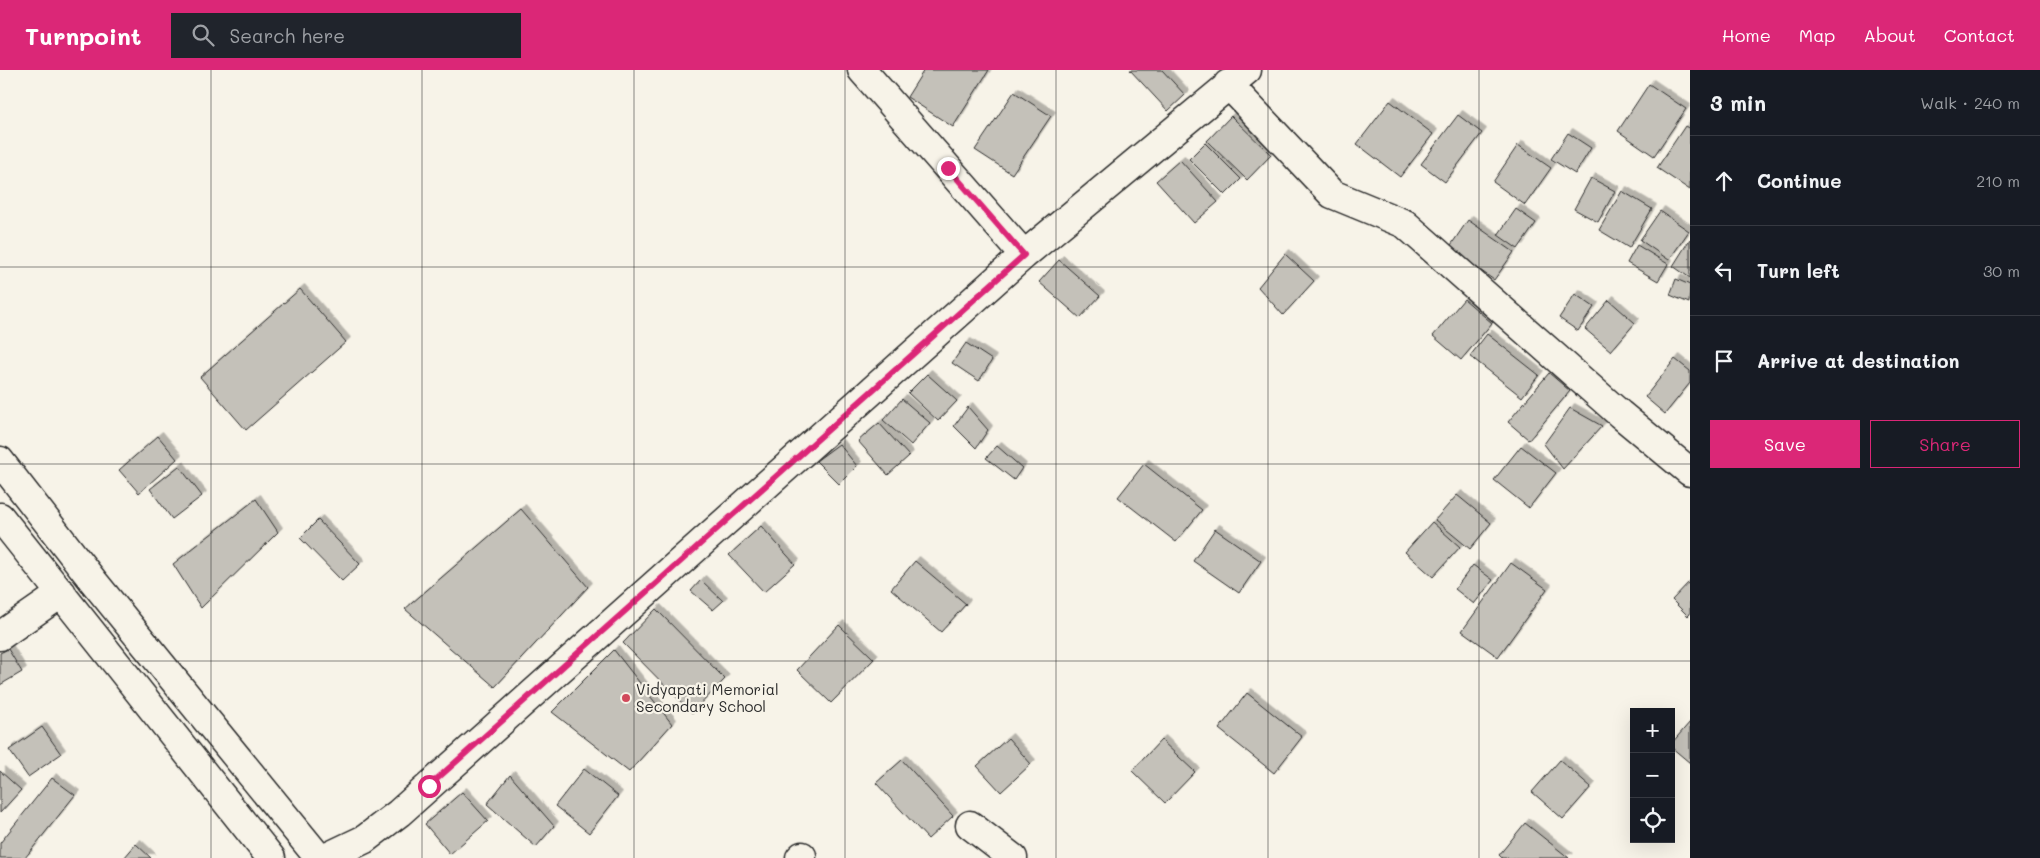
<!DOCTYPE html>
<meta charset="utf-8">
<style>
:root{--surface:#171b24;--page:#20242c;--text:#f1f3f6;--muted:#9ea1a6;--line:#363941;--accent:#db2777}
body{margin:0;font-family:Mali,sans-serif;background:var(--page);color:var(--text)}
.controls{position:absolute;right:15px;bottom:15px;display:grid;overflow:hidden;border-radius:0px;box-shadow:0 5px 20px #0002}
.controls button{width:45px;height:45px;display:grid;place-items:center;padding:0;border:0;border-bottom:1px solid var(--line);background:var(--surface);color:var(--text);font:25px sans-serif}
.stop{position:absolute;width:15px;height:15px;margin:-11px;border:4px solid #db2777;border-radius:50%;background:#fff}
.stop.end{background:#db2777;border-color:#fff;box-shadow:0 1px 5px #0008}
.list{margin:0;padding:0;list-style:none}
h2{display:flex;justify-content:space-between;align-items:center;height:65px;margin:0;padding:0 20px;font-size:21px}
h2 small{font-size:16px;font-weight:400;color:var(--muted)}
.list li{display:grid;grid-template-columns:32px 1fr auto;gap:15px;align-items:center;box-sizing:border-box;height:90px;padding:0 20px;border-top:1px solid var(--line)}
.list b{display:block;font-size:19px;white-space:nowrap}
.list em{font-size:16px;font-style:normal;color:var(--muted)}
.actions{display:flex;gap:10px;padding:15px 20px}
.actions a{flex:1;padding:11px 0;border:1px solid var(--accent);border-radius:0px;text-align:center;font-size:18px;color:var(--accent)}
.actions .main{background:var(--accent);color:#fff}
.icon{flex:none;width:28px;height:28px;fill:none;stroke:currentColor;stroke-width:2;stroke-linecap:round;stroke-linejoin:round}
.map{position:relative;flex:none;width:1690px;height:788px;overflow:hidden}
header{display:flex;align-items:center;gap:30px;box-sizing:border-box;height:70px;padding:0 25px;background:var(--accent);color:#fff}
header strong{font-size:24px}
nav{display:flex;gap:28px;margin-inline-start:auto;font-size:18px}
.search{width:350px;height:45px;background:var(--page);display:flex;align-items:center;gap:12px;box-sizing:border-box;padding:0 18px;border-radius:0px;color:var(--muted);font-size:19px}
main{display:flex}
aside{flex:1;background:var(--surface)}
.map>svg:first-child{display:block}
</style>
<header>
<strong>Turnpoint</strong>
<div class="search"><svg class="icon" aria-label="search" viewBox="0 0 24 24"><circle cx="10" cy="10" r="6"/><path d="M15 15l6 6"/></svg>Search here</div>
<nav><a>Home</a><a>Map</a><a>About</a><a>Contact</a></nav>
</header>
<main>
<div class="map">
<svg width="1690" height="788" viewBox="0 0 1690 788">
<defs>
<filter id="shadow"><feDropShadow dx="4.5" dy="-4.5" stdDeviation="0" flood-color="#0004"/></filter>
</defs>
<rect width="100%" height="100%" fill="#f7f3e8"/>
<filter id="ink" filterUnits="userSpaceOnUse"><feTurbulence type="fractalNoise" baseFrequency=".02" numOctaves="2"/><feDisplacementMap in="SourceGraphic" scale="10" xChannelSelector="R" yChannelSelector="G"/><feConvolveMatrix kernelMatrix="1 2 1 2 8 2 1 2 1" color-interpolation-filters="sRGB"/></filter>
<g filter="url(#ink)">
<path fill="#c4c1b9" stroke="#2b2b2b" filter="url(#shadow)" d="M 924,0 L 989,0 L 953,57 L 907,27 Z
M 1130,0 L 1162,0 L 1185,25 L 1168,41 Z
M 1649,14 L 1686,39 L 1654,86 L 1618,61 Z
M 1014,22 L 1051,46 L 1012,104 L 975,80 Z
M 1390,31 L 1433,64 L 1400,107 L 1357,74 Z
M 1458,45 L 1482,63 L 1445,112 L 1421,94 Z
M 1231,46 L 1271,85 L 1247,110 L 1207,71 Z
M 1685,56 L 1690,59 L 1690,120 L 1657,98 Z
M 1568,63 L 1591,78 L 1575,104 L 1551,89 Z
M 1205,73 L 1241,109 L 1225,125 L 1189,89 Z
M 1518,75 L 1551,98 L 1525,135 L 1493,112 Z
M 1180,90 L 1218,132 L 1194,153 L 1156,111 Z
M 1591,108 L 1615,121 L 1598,152 L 1574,139 Z
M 1622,121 L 1652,139 L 1629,178 L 1599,160 Z
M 1516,139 L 1536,153 L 1518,179 L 1498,165 Z
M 1660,141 L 1689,161 L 1669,190 L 1640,170 Z
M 1468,150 L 1514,182 L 1494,210 L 1449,178 Z
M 1690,169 L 1690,208 L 1673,196 Z
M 1637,175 L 1668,194 L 1658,211 L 1627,193 Z
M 1285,184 L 1314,211 L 1283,245 L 1258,217 Z
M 1059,190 L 1100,226 L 1080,248 L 1039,212 Z
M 1676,209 L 1690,215 L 1689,233 L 1670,225 Z
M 300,219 L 346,272 L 246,360 L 200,307 Z
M 1575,224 L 1594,237 L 1578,261 L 1559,248 Z
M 1464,229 L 1492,253 L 1461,290 L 1433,266 Z
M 1609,230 L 1635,253 L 1611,281 L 1585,259 Z
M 1487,264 L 1539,305 L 1522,327 L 1470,286 Z
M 966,273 L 992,290 L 979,311 L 952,293 Z
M 1675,289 L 1690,301 L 1690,313 L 1665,344 L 1645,327 Z
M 1549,303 L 1570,321 L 1529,370 L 1508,352 Z
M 927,304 L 957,331 L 938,351 L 908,323 Z
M 902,329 L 930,353 L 911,375 L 883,350 Z
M 968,337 L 988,360 L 976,378 L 954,356 Z
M 1570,338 L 1602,356 L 1563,399 L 1544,374 Z
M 879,353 L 909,386 L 888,405 L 858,371 Z
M 158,366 L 177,389 L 139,423 L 119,400 Z
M 839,374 L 857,396 L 839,414 L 816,391 Z
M 997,376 L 1022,398 L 1014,410 L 986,388 Z
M 1521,376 L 1556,403 L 1529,438 L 1494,410 Z
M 1144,394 L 1202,440 L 1176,472 L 1118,427 Z
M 179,396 L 202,426 L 172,449 L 150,419 Z
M 1457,425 L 1491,453 L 1470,479 L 1435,450 Z
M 256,429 L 278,462 L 201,538 L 173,494 Z
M 521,439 L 588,517 L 495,617 L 405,539 Z
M 318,450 L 360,494 L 342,511 L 300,468 Z
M 1432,452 L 1460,477 L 1433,507 L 1405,482 Z
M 761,456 L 795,494 L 764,522 L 729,485 Z
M 1215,459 L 1261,491 L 1239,523 L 1193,491 Z
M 915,491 L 966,534 L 941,562 L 891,519 Z
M 1511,493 L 1547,519 L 1498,587 L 1462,561 Z
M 1473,495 L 1493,510 L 1474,534 L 1455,519 Z
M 701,510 L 723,531 L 713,540 L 691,521 Z
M 1690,511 L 1690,544 L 1688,546 L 1672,530 Z
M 656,539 L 725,609 L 692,643 L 623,573 Z
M 839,555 L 874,589 L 831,633 L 797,600 Z
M 8,579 L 22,602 L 0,615 L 0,583 Z
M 614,580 L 672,654 L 629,702 L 552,642 Z
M 1247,623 L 1302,667 L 1274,703 L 1219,659 Z
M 1690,652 L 1690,693 L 1671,677 L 1671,674 Z
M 42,657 L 61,684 L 28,707 L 9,680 Z
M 1008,668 L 1031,694 L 1001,722 L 977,696 Z
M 1161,670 L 1195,702 L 1165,733 L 1132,701 Z
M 902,690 L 953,746 L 928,769 L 876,713 Z
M 1560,690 L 1591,717 L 1563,749 L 1532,722 Z
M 584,699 L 618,726 L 589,763 L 555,736 Z
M 0,701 L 21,720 L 0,743 Z
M 510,705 L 554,756 L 536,777 L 487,734 Z
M 52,708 L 75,725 L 25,788 L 0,788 L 0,773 Z
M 462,722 L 488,751 L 450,784 L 425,754 Z
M 1525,753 L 1569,788 L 1502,788 L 1499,785 Z
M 136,774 L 151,788 L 124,788 Z"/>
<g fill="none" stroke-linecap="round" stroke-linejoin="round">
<g stroke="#2b2b2b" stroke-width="31">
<path id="minor" d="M 862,0 L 1024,185
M 1228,14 L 1332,124 L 1405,154 L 1620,344 L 1690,402
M 0,566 L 62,523
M 970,755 L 1013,788
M 325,788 L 365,769 L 399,743 L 1024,185 L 1247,0
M 800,788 L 802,786"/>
</g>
<g stroke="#2b2b2b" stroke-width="31">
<path id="highway" d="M 0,391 L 94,512 L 319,788
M 0,447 L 271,788"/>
</g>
<use href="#minor" stroke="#f7f3e8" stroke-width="28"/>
<use href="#highway" stroke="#f7f3e8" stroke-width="28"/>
</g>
</g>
<g fill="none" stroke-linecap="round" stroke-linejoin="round" filter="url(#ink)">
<path stroke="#db2777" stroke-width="6" d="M 429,716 L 1024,185 L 948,98"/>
</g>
<path fill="none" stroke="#2b2b2b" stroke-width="1" stroke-opacity="0.55" d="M 211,0 L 211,788M 422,0 L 422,788M 634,0 L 634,788M 845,0 L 845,788M 1056,0 L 1056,788M 1268,0 L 1268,788M 1479,0 L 1479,788M 0,197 L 1690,197M 0,394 L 1690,394M 0,591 L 1690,591"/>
<circle fill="#d1495b" stroke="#f7f3e8" stroke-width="2" cx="626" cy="628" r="5"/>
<g text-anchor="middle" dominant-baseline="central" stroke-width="4.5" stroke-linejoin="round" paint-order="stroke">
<g font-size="15" fill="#2b2b2b" stroke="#f7f3e8" text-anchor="start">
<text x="636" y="619">Vidyapati Memorial<tspan x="636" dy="17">Secondary School</tspan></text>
</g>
</g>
</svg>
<div class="controls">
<button>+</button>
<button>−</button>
<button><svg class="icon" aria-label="locate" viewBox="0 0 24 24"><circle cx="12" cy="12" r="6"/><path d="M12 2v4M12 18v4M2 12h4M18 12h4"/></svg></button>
</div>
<div class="stop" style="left:429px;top:716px"></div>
<div class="stop end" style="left:948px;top:98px"></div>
</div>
<aside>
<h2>3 min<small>Walk · 240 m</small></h2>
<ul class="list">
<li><svg class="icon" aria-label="ahead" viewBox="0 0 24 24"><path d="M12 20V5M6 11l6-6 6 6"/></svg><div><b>Continue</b></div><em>210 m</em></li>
<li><svg class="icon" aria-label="left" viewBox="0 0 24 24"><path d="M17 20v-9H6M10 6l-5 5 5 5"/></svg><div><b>Turn left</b></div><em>30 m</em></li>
<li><svg class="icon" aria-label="arrive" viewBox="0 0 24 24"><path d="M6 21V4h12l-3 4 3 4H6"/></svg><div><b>Arrive at destination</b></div></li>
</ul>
<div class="actions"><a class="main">Save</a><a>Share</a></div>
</aside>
</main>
